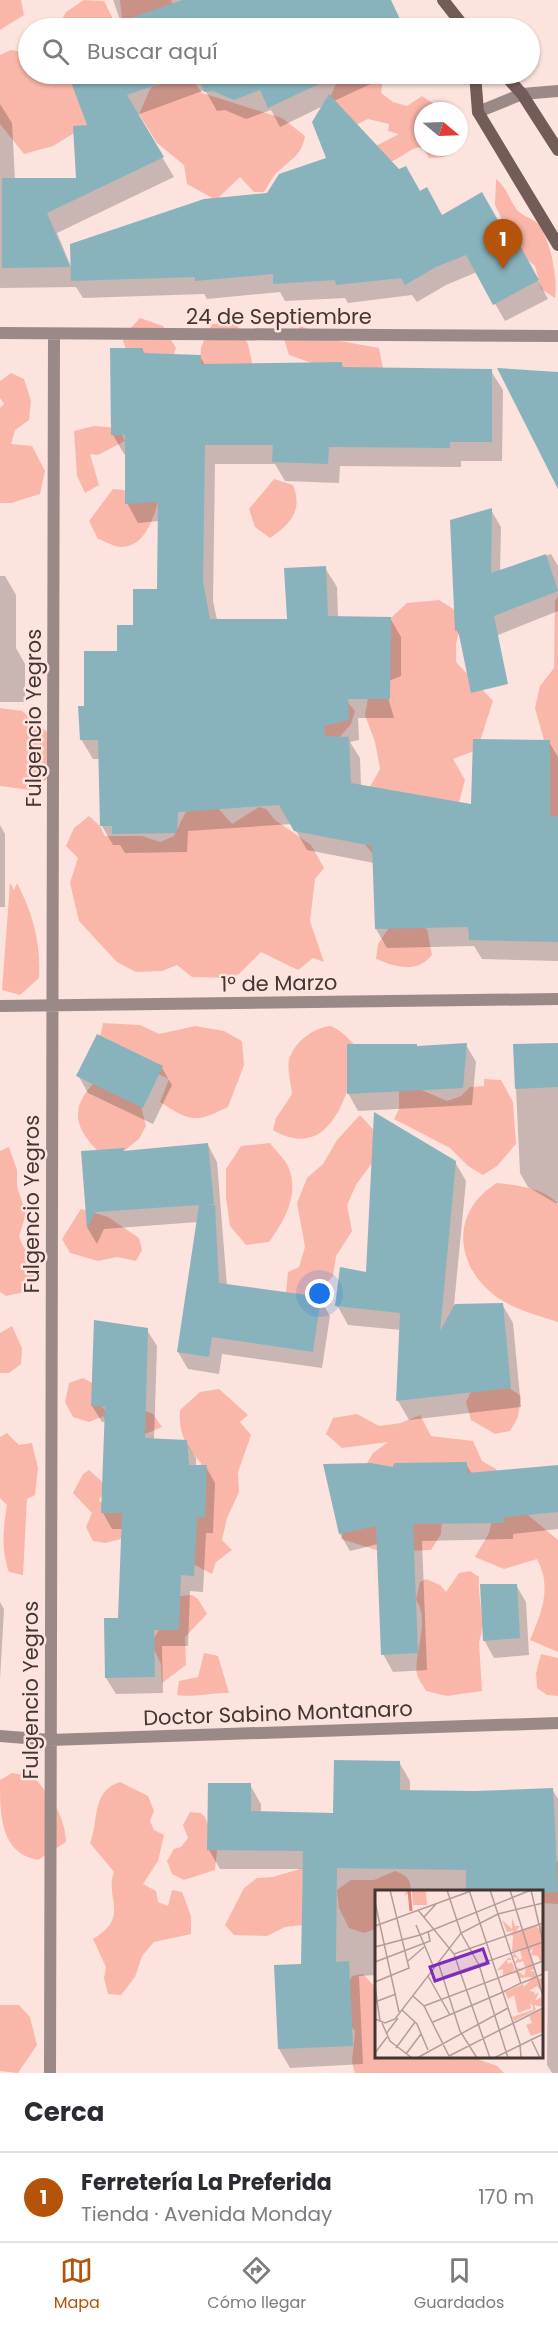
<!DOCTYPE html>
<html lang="es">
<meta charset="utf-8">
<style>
:root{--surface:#fff;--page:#f7f7f7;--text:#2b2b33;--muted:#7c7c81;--line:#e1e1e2;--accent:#b45309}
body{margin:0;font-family:Poppins,sans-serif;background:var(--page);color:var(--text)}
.compass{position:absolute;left:414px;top:102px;width:54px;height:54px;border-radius:50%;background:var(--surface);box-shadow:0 2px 4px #0004;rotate:109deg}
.you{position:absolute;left:320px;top:1294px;width:21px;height:21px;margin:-15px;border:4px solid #fff;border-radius:50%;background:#1a73e8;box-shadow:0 0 0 9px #1a73e833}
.badge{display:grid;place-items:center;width:39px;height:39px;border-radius:50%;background:var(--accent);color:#fff;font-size:20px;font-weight:700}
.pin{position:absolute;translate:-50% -50px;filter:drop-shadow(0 2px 3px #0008)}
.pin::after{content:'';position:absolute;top:32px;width:21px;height:18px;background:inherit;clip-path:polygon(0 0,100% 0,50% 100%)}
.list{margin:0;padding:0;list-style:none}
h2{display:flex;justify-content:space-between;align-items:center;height:78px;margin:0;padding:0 24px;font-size:26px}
h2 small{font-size:20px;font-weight:400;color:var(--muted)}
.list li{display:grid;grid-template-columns:39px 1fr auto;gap:18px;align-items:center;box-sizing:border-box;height:90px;padding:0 24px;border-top:2px solid var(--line)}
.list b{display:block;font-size:22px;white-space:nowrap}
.list p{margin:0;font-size:20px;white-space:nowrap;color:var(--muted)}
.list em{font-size:20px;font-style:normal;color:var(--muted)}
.icon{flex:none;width:33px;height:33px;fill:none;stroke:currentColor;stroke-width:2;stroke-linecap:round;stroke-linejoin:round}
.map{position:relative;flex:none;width:558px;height:2073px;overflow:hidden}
.search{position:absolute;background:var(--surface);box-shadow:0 2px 4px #0004;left:18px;right:18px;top:18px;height:66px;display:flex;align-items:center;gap:15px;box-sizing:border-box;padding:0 21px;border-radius:33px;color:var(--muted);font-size:22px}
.sheet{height:168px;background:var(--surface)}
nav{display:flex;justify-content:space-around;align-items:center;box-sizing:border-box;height:84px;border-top:2px solid var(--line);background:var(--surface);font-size:16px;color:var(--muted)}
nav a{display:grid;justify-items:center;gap:3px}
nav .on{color:var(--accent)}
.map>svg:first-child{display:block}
</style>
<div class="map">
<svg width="558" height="2073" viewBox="0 0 558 2073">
<rect width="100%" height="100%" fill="#fce3de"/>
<path fill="#fab7a9" d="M 0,0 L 21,0 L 24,15 L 0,30 Z
M 84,0 L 104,1 L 112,17 L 111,28 L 57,28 L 66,12 Z
M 120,0 L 171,0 L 177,11 L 167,28 L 123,28 Z
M 11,50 L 28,53 L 28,74 L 63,74 L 83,86 L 87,125 L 53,146 L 24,154 L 0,124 L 0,55 Z
M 340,74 L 379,74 L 383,79 L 381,93 L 393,102 L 407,106 L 422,96 L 434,104 L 435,111 L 423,111 L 423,147 C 409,147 401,160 386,163 L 370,149 L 399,134 L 388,131 L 389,124 L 368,119 L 358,124 L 340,121 L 330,98 Z
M 168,82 L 194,82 L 202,93 L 282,118 L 305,136 C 302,154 293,158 281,169 C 273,175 269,184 264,192 L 254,192 L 240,177 L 216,200 L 187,184 L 184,165 L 157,143 L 139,114 L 151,87 Z
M 423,147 L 451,147 L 445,157 L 429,158 Z
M 496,179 C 507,188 509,199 517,210 C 522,216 532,218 537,223 C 551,238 558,280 555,298 L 541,289 L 535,266 L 518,252 L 495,205 Z
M 140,318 L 163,326 L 176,348 L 168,372 L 127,353 L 122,337 Z
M 212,324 L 236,324 L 248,344 L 254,372 L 200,368 L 201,347 Z
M 301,326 L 329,339 L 379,348 L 383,368 L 332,370 L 289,355 L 284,339 Z
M 11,373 L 24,379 L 31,401 L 29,420 L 15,430 L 11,444 L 32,446 L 45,471 L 40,494 L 11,503 L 0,503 L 0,408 L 4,404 L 0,398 L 0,381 Z
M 94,426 L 119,428 L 125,441 L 98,455 L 90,454 L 99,485 L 85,493 L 77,476 L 74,431 Z
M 274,479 L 293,485 C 303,510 291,524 270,538 L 255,527 L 249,509 Z
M 113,489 L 145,492 L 158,502 C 153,519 145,547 121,547 C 114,547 105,541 98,539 L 89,521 Z
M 558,596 L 558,834 L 550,834 L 544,740 L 535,708 L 540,686 L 554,668 L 555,601 Z
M 439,600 L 463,615 L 456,644 L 456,662 L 493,701 L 477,750 L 453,759 L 465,780 L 457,810 L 373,854 L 353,830 L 367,792 L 380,769 L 375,742 L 365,715 L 381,627 L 407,603 Z
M 318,691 L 339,692 L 355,711 L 351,724 L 337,740 L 321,743 Z
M 0,708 L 22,711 L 52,736 L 50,777 L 30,790 L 0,786 Z
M 192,799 L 217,807 L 232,824 L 259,807 L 266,809 L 275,820 L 311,845 L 324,868 L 315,879 L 310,921 L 324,962 L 313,958 L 298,970 L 261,952 L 239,974 L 228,978 L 192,977 L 177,965 L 162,971 L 136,972 L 117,962 L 102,946 L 79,921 L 73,896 L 70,883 L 78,858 L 66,846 L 74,828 L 89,816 L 100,826 L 105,836 L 142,836 L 160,842 L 174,836 Z
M 10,883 L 14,890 L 17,883 C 33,913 41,944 39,978 L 20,995 L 2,990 Z
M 393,922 L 407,922 L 427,929 L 432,955 C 416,974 397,967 376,959 L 378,944 Z
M 103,1023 L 140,1025 L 159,1034 L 195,1026 L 224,1031 L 242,1041 L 244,1065 L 228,1107 C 196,1123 190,1122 160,1102 L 169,1079 L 98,1045 Z
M 331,1026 C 347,1034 346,1038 359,1048 C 349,1091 332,1164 273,1130 L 276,1118 L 292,1094 C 291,1084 287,1069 289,1060 C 294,1042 314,1027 331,1026 Z
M 484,1079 L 501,1080 L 513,1102 L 516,1144 L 497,1166 L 483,1175 L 468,1166 L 450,1148 L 394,1119 L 399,1109 L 399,1090 L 417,1088 L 447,1101 L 461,1096 L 470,1087 L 484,1086 Z
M 97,1080 L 139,1098 L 146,1126 L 139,1139 L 125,1150 L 97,1150 C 72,1125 71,1105 97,1080 Z
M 360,1115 L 381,1138 L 375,1159 L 356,1185 L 347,1205 L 352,1231 L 336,1256 L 333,1276 L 314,1297 L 286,1293 L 288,1272 L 299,1267 L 305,1247 L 297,1203 L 307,1178 L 323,1164 L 337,1140 Z
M 270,1143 C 275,1150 284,1158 288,1166 C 300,1194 285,1220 269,1242 L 246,1245 L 230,1226 L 226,1197 L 226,1169 L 241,1146 Z
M 9,1147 L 17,1170 L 17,1186 L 26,1214 L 19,1236 C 28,1263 43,1257 29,1291 L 6,1296 L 0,1292 L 0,1151 Z
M 497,1183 C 518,1185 544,1188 558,1204 L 558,1322 C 536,1315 513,1309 494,1295 C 453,1263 452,1210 497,1183 Z
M 81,1209 L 108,1217 L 139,1238 L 142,1250 L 136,1261 L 117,1257 L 98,1261 L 70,1253 L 62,1239 Z
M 12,1326 L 22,1348 L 21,1364 L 9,1373 L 0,1373 L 0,1333 Z
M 83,1378 L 98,1386 L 101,1406 L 119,1422 L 135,1407 L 153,1414 L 162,1427 L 138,1437 L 110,1433 L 104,1416 L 89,1422 L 73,1417 L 65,1402 L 69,1383 Z
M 496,1379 L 521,1396 L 518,1417 L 510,1431 L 495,1434 L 471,1420 L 466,1402 L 474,1385 Z
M 219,1389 L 248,1415 L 240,1422 L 251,1435 L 238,1472 L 239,1492 L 227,1518 L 222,1540 L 232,1550 L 216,1562 L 212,1574 L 195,1565 L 187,1553 L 201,1463 C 186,1446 178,1433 180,1410 L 200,1392 Z
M 357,1414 L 379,1426 L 401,1423 L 420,1415 L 431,1436 L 473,1441 L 482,1461 L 496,1469 L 505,1487 L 442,1516 L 441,1534 L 431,1550 L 383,1552 L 341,1539 L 346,1523 L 375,1473 L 367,1463 L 373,1453 L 388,1442 L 342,1448 L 326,1434 L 333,1418 Z
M 7,1433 L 19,1445 L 32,1443 L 38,1468 L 35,1495 L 27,1499 L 23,1575 L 9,1572 C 1,1548 3,1530 7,1505 L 0,1498 L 0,1437 Z
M 89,1470 L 106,1485 L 99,1501 L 128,1514 L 121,1539 L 105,1543 L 93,1541 L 86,1527 L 92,1513 L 73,1493 L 83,1474 Z
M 494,1512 L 528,1515 L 558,1540 L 558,1652 L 530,1640 C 542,1612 552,1587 537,1559 L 504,1569 L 475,1557 L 489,1533 Z
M 470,1571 L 479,1577 C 477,1598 487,1623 479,1642 L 482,1691 L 447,1696 L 426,1691 C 424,1686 418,1680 417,1674 C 413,1656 431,1620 416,1600 L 420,1582 L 426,1579 L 440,1585 L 446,1592 L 459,1573 Z
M 192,1595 L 198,1599 L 207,1614 L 185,1637 L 186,1665 L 162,1683 L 161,1664 L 151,1643 L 180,1596 Z
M 204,1653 L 218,1656 L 229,1693 C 211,1692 194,1698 177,1695 L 179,1681 L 198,1677 Z
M 541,1654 L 558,1658 L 558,1696 L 547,1695 L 537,1688 L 536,1673 Z
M 12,1773 L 34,1777 C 51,1798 65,1815 66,1842 L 38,1860 C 0,1853 0,1815 0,1780 Z
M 120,1782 L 148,1796 L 154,1811 L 150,1821 L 154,1830 L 164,1835 L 158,1861 L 143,1884 L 156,1891 L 158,1902 L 168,1906 L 172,1890 L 182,1892 L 191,1916 L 191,1934 L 154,1942 L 142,1956 L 135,1977 L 121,1995 L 108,1994 L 104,1978 L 106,1967 L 93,1939 C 131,1917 104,1897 114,1872 L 90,1843 C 99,1821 91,1791 120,1782 Z
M 190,1812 L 201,1813 L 205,1817 L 217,1850 L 215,1870 L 184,1880 L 172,1874 L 167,1861 L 174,1849 L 181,1847 L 188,1838 L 183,1825 Z
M 558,1861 L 558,1904 L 542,1903 C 541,1887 546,1871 558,1861 Z
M 303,1868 L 302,1925 L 285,1927 L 267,1936 L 234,1935 L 225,1925 L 244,1888 L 257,1878 L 273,1877 Z
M 395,1871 C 406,1875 411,1879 411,1891 L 376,1892 L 376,1929 L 364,1933 L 349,1928 L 339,1908 L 337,1890 L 351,1880 L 374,1880 Z
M 363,1974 L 376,1988 L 376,2056 L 479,2057 L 480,2060 L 497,2066 L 504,2073 L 355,2073 L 352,2062 L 355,2031 L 348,2023 L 348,1984 L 352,1976 Z
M 0,2005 L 19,2005 L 30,2017 L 37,2045 L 18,2073 L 0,2071 Z"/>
<path fill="#0003" fill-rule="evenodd" d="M 113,0 L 390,0 L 405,28 L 113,28 L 122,25 Z
M 70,74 L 392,74 L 334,101 L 442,217 L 507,238 L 523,252 L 548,299 L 505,321 L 477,272 L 446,285 L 417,302 L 412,295 L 348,303 L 345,298 L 285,301 L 280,292 L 207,299 L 204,294 L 83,298 L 76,287 L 0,288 L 0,104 L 12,123 L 15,180 L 77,179 L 89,126 ZM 205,90 L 217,111 L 225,110 L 246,119 L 271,110 L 280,127 L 323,106 L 328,159 L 267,194 L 72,269 L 57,233 L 174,177 L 137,115 Z
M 142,349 L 146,355 L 200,356 L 205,365 L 341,364 L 344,369 L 491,371 L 503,390 L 502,461 L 461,461 L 461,467 L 340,466 L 339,483 L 285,481 L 275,464 L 215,464 L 213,601 L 217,620 L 289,620 L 325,568 L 337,587 L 338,618 L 390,618 L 401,637 L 401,676 L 384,683 L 394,718 L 358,718 L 359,740 L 350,742 L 360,758 L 361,786 L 472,806 L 549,742 L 558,757 L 558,961 L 482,959 L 474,946 L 387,948 L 376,929 L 374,863 L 307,850 L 292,824 L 188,831 L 187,852 L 125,853 L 120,845 L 113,845 L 102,826 L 100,759 L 93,759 L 81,739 L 85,707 L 159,591 L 159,521 L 138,523 L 127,503 L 127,454 L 124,454 L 113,435 Z
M 491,510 L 501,527 L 500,572 L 551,554 L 558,566 L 558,611 L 466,648 L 457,631 L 451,522 Z
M 0,576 L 5,576 L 16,595 L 16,648 L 25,664 L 25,702 L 0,702 Z
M 0,825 L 5,834 L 5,907 L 0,907 Z
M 558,1044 L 558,1202 L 557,1204 L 528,1187 L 520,1173 L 514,1046 Z
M 466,1045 L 476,1062 L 472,1105 L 358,1111 L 348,1093 L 418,1048 Z
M 162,1068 L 172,1085 L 153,1124 L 88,1093 L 78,1075 Z
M 208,1145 L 217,1162 L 227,1286 L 320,1299 L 330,1316 L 322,1368 L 222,1354 L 219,1374 L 188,1369 L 178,1352 L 198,1222 L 104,1229 L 97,1244 L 88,1229 L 82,1152 L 124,1150 L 125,1152 Z
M 455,1162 L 466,1181 L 454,1305 L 502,1304 L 513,1323 L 521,1407 L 409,1420 L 398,1401 L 401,1330 L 348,1325 L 337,1305 L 367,1274 Z
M 147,1330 L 157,1346 L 154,1440 L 186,1442 L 196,1458 L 196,1467 L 206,1467 L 215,1483 L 213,1533 L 206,1533 L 203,1592 L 190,1591 L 188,1646 L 162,1646 L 163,1693 L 116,1694 L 106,1678 L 119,1619 L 123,1529 L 112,1529 L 103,1513 L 106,1422 L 102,1422 L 92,1406 Z
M 466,1464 L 472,1474 L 558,1466 L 558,1529 L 513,1534 L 513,1539 L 422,1541 L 427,1670 L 393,1672 L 383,1654 L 378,1544 L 350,1551 L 340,1534 L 325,1465 L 395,1469 Z
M 516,1585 L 526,1602 L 529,1655 L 494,1658 L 484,1640 Z
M 0,1602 L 4,1609 L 0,1680 Z
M 399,1762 L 410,1781 L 410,1792 L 475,1793 L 552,1789 L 558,1799 L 558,2073 L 552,2073 L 547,2065 L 548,1971 L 542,1971 L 542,1892 L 376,1892 L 376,1975 L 359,1976 L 363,2064 L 290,2068 L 279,2049 L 303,1965 L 305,1869 L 220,1869 L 209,1850 L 250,1785 L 261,1804 L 261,1813 L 335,1815 Z"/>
<path fill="#89b3bc" d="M 183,0 L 391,0 L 404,28 L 109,28 L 120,24 L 119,22 Z
M 68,74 L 187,74 L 127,95 L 164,157 L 47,213 L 70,267 L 2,268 L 2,178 L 76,178 L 73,126 L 87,125 Z
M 198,74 L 340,74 L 268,108 L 260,90 L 234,100 L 213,91 L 204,92 Z
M 329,94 L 399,169 L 406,166 L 420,191 L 427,187 L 442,215 L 482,192 L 507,236 L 513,233 L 539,280 L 493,305 L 466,255 L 436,267 L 405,285 L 401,278 L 336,285 L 335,280 L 273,284 L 273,274 L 195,281 L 195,277 L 71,281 L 70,244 L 204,199 L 267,193 L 279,174 L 326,158 L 312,122 Z
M 110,348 L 143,348 L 143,353 L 201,355 L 200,364 L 342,362 L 342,367 L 492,369 L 492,442 L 450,442 L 450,448 L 329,447 L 328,464 L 272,462 L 273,445 L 205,445 L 203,581 L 210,619 L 287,619 L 284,568 L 326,566 L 328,616 L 391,617 L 390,699 L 348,699 L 349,720 L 324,726 L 325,736 L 349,737 L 351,783 L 471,804 L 473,739 L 550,740 L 550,816 L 558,816 L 558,942 L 469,940 L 468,927 L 375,929 L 372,846 L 294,831 L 279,805 L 178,812 L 177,833 L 112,834 L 112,826 L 100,826 L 98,740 L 80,740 L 78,706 L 84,706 L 84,651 L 117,651 L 117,625 L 133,625 L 133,589 L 157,589 L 158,502 L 125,504 L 125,435 L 111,435 Z
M 497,368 L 558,372 L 558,489 Z
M 492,508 L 491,573 L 546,554 L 558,591 L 494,616 L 508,684 L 471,693 L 458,630 L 455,631 L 450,520 Z
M 97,1034 L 163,1066 L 143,1108 L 76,1076 Z
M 467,1043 L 463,1088 L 347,1094 L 347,1044 L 417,1044 L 417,1046 Z
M 558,1043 L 558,1087 L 515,1089 L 513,1044 Z
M 374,1112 L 456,1161 L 440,1331 L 455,1304 L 503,1303 L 511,1388 L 396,1401 L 400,1313 L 335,1306 L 340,1267 L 366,1272 Z
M 208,1143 L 214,1204 L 206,1204 L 215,1205 L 219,1283 L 321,1297 L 313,1352 L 212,1337 L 209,1357 L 177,1352 L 199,1205 L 95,1212 L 87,1229 L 81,1151 L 125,1148 L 123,1151 Z
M 94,1320 L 148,1328 L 145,1438 L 187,1440 L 189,1465 L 207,1465 L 205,1517 L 197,1517 L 194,1576 L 181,1575 L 179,1630 L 154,1630 L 155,1677 L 105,1678 L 104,1618 L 118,1618 L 122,1513 L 101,1513 L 105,1407 L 91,1406 Z
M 467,1462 L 467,1473 L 558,1465 L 558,1512 L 504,1517 L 504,1523 L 413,1524 L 418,1653 L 381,1655 L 376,1526 L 339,1534 L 323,1464 L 371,1463 L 393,1467 L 394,1463 Z
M 480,1584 L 517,1584 L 520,1638 L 483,1641 Z
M 334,1760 L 400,1761 L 400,1790 L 475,1791 L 553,1788 L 558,1892 L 466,1892 L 466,1870 L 337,1868 L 336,1962 L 349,1961 L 353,2046 L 278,2049 L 274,1965 L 301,1964 L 303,1851 L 207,1850 L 208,1783 L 251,1783 L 251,1811 L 333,1813 Z"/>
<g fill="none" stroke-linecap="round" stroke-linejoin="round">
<path stroke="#9a8986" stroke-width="12" d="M 478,112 L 522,94 L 558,91
M 0,333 L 558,336
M 0,1006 L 558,999
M 0,1736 L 50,1740 L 558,1723
M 50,2073 L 54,335"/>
<path stroke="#735c57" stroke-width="12" d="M 443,0 L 465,28
M 475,74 L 478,112 L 558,245
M 504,74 L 522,94 L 558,150"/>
</g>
<g text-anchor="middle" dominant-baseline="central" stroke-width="5" stroke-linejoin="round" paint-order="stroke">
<g font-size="21" fill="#453532" stroke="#fce3de">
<text x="279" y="316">24 de Septiembre</text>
<text transform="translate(33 718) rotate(-90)">Fulgencio Yegros</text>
<text transform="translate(279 983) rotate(-1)">1° de Marzo</text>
<text transform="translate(31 1204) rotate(-90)">Fulgencio Yegros</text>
<text transform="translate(30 1690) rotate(-90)">Fulgencio Yegros</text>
<text transform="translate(278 1713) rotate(-2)">Doctor Sabino Montanaro</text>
</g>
</g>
<g transform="translate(375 1890)">
<rect width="168" height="168" fill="#fce3de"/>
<path d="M 32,0 L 51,0 L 52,15 L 38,15 L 37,1 L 29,6 ZM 137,28 L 140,36 L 145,36 L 141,41 L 161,35 L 165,41 L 164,35 L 168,36 L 168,69 L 165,71 L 163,66 L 156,65 L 158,58 L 154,62 L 160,79 L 154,81 L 159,81 L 164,94 L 163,88 L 168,89 L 165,100 L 162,96 L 154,101 L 160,102 L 159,105 L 164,102 L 160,111 L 168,106 L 168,117 L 159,115 L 161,120 L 139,131 L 137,127 L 158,120 L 158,116 L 155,113 L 156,118 L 143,123 L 139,105 L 133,109 L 130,102 L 148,94 L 149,97 L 158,87 L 145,88 L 141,83 L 128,85 L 128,79 L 121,81 L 134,67 L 137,70 L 132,70 L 133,74 L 137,72 L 140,80 L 135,83 L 143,81 L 149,86 L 151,80 L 145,81 L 140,77 L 149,80 L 155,76 L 150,77 L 148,71 L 139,74 L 143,68 L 138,67 L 139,63 L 145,70 L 147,68 L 145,60 L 137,62 L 138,46 L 134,44 L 139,41 L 132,42 L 127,30 L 137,39 ZM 168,119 L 168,142 L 156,146 L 151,135 L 157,133 L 154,126 Z" fill="#fab7a9"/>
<path fill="none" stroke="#e78774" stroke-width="3" d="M 34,0 L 36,21"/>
<path fill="none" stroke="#b39d99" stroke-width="1.5" d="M 72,0 L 86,43 L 104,75 L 133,168M 94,0 L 145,154 L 146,168M 115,0 L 146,93 L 128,102M 135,0 L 168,106M 156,0 L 168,52M 0,12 L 24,122M 43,20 L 79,64 L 115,168M 123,24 L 168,13M 49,27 L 62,13M 41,35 L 59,78M 0,36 L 96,1M 0,57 L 45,45 L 156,0M 79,64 L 168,33M 33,71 L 49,57M 0,72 L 55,51 L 53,41M 63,72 L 85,141 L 102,168M 53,86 L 75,125M 68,87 L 168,52M 0,92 L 34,78 L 15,0M 147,93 L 168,84M 0,96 L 5,131M 38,106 L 49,116 L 74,166M 0,112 L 21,104M 49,116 L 168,71M 27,120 L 42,134 L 53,160M 0,129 L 10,133 L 20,129 L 86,43 L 123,24M 58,132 L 128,102M 7,133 L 15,151 L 37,168M 11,144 L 23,128M 156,149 L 165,168M 21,158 L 40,132M 0,163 L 12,147M 31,164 L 46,144M 74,166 L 168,118M 42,168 L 133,118M 119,168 L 168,144"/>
<path fill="#7b2cbf" fill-opacity="0.15" stroke="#7b2cbf" stroke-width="3" d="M 108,59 L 113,73 L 60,91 L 55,77 Z"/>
<rect width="168" height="168" fill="none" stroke="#453532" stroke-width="3"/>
</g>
</svg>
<svg class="compass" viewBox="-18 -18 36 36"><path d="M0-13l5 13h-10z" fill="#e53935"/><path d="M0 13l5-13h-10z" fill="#7c7c81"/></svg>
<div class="you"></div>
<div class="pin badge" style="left:503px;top:269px">1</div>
<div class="search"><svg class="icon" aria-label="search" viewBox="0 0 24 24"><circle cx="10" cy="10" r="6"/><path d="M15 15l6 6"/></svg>Buscar aquí</div>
</div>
<section class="sheet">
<h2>Cerca<small></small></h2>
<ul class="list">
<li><span class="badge">1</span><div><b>Ferretería La Preferida</b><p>Tienda · Avenida Monday</p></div><em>170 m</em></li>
</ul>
</section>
<nav>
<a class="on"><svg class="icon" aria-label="map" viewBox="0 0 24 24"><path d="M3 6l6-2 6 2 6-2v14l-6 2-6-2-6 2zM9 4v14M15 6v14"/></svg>Mapa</a>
<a><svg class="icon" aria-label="directions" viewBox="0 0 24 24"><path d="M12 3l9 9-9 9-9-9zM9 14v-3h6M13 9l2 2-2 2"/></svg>Cómo llegar</a>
<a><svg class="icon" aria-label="saved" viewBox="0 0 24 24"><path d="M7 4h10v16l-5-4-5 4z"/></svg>Guardados</a>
</nav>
